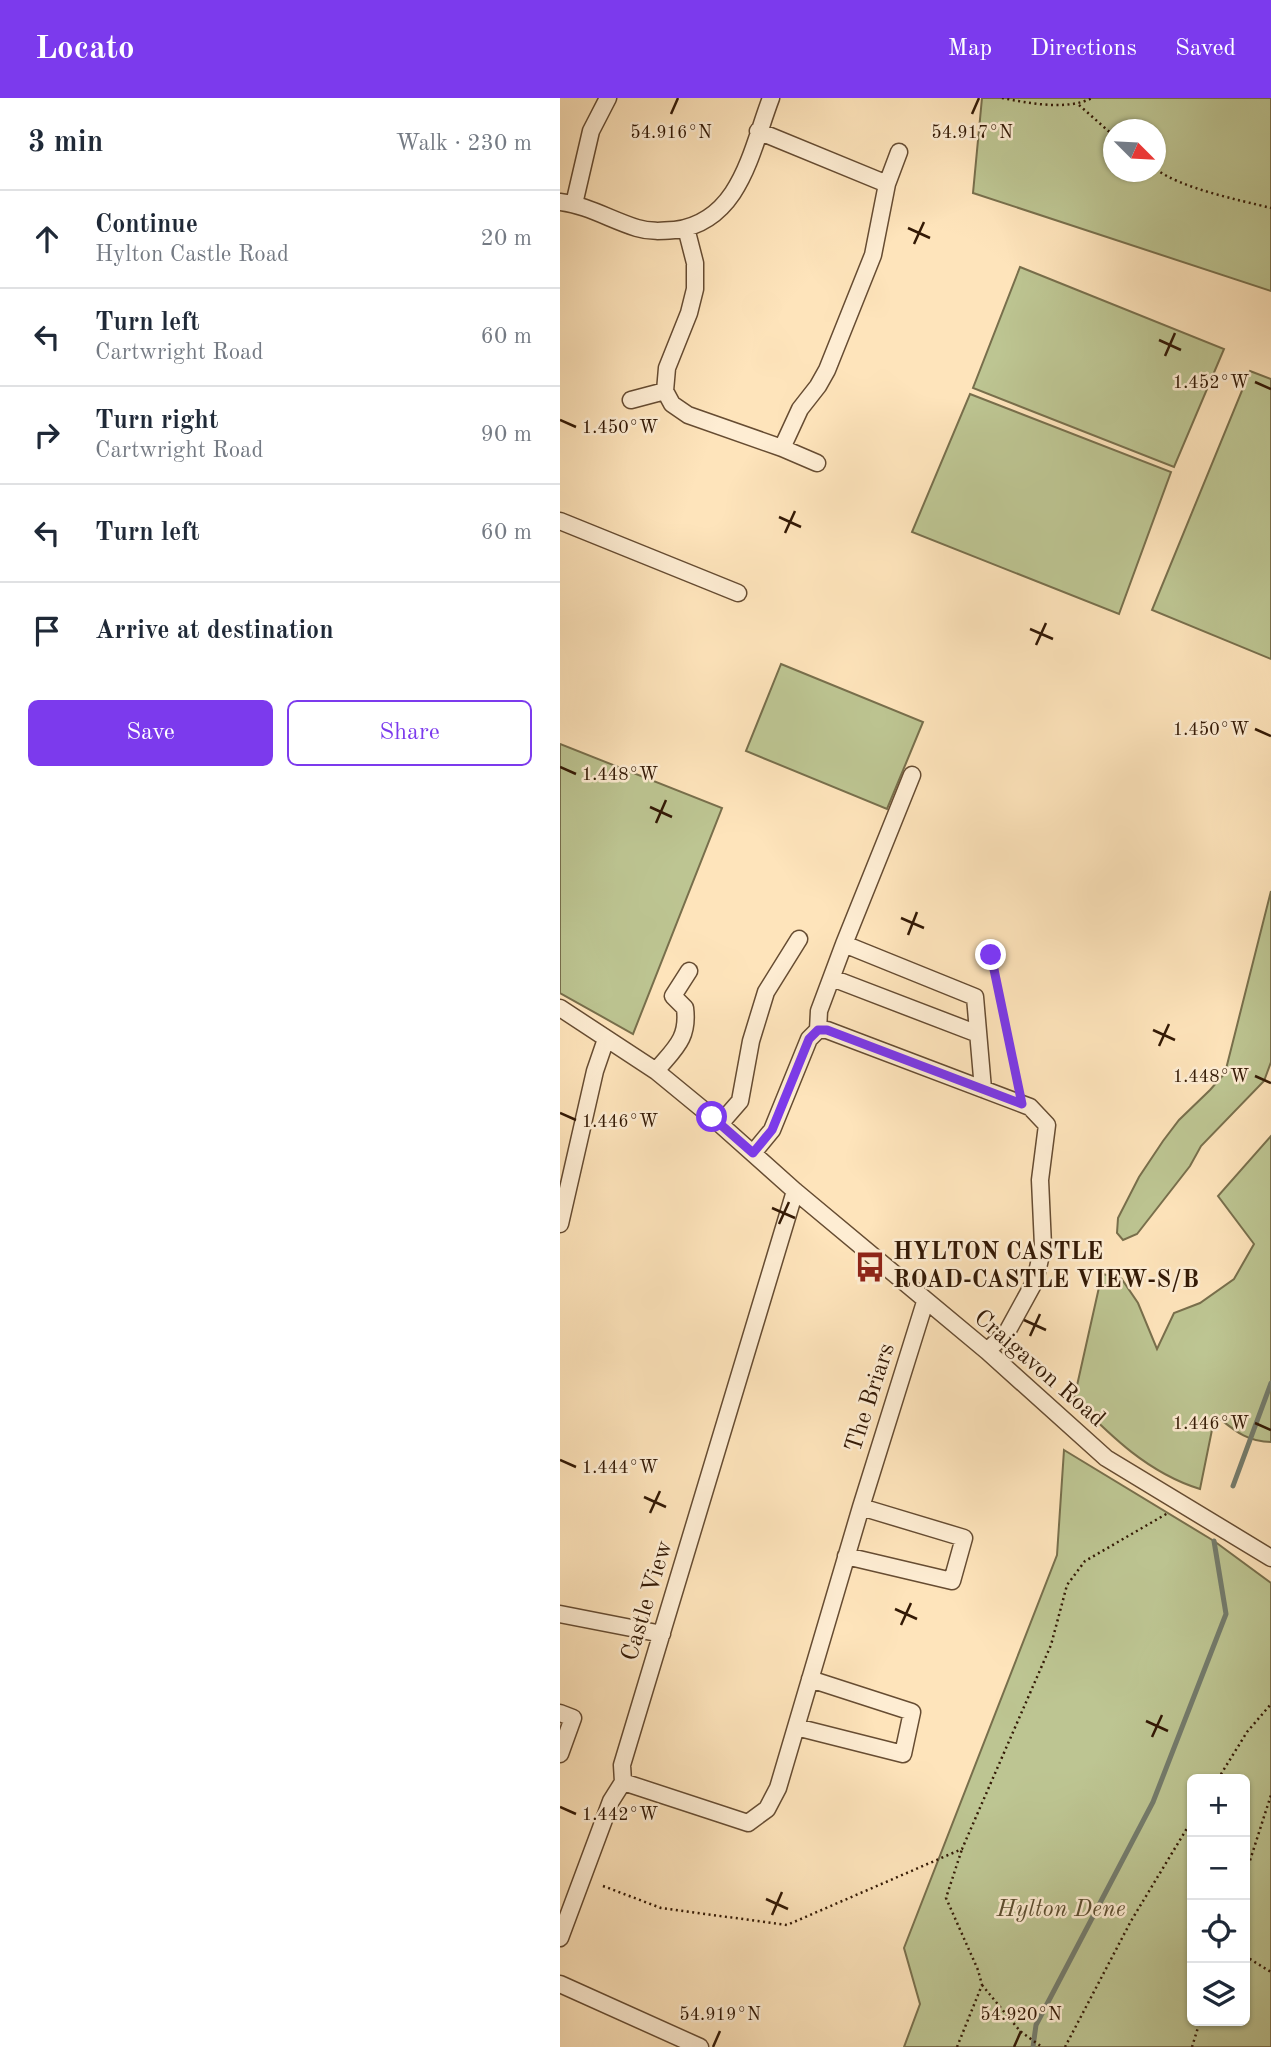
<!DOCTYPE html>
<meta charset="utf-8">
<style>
:root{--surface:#fff;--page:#f6f6f7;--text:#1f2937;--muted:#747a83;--line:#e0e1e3;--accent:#7c3aed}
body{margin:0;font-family:"Old Standard TT",serif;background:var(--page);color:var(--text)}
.controls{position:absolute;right:21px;bottom:21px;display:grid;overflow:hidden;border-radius:10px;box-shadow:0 2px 5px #0004}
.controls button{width:63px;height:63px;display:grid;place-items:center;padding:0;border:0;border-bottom:2px solid var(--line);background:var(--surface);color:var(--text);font:35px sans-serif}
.compass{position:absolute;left:543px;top:21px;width:63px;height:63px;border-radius:50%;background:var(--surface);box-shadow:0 2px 5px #0004;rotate:114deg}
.stop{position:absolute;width:21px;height:21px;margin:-16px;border:5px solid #7c3aed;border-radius:50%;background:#fff}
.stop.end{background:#7c3aed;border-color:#fff;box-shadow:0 2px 7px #0008}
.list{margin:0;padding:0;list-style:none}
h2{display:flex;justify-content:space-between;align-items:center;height:91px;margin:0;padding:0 28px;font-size:30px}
h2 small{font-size:23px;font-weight:400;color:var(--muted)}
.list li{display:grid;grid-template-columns:46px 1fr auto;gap:21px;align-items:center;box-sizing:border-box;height:98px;padding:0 28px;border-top:2px solid var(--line)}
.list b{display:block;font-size:26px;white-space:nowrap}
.list p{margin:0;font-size:23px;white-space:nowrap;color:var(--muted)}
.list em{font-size:23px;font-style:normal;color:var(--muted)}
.actions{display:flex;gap:14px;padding:21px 28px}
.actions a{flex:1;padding:16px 0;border:2px solid var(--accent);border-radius:10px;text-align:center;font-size:24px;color:var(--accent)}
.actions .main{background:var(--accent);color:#fff}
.icon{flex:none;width:38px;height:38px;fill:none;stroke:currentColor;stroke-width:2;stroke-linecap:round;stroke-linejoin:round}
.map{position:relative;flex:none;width:711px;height:1949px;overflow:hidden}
header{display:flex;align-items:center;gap:42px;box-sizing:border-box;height:98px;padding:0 35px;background:var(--accent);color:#fff}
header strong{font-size:33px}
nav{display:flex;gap:38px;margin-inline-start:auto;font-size:24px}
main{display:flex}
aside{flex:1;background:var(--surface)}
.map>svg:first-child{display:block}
</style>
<header>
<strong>Locato</strong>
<nav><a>Map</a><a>Directions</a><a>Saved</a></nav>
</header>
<main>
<aside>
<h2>3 min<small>Walk · 230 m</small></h2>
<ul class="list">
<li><svg class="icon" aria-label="ahead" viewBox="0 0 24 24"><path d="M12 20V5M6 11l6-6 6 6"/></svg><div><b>Continue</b><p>Hylton Castle Road</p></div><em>20 m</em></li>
<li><svg class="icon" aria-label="left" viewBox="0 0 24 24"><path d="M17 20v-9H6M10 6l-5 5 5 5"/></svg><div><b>Turn left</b><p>Cartwright Road</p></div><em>60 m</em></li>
<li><svg class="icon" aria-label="right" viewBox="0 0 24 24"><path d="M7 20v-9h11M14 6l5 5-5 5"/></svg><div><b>Turn right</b><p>Cartwright Road</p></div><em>90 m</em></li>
<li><svg class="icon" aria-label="left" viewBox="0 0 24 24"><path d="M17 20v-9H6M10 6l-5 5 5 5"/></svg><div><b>Turn left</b></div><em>60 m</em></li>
<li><svg class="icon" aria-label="arrive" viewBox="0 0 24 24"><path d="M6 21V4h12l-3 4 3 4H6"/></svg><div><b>Arrive at destination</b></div></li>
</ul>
<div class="actions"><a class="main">Save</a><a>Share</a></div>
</aside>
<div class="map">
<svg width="711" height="1949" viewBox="0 0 711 1949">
<rect width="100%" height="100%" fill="#fee4bb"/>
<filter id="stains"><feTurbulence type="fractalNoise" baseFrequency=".00286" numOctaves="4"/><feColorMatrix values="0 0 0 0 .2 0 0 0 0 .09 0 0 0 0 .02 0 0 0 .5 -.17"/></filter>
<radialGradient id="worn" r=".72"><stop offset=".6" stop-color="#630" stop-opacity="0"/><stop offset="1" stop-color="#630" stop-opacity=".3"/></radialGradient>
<path fill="#bdc592" stroke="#786f4c" stroke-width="2" fill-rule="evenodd" d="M 422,0 L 711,0 L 711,193 L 413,95 ZM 554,32 L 596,32 L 596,74 L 554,74 Z
M 460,169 L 664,251 L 614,369 L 413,290 Z
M 690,273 L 711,281 L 711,561 L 592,512 Z
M 410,296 L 611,374 L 559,516 L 352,434 Z
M 221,566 L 363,624 L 327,711 L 186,653 Z
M 0,646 L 162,710 L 73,936 L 0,895 Z
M 711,793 L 711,964 L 704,983 L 641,1048 L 630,1068 L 577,1136 L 563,1142 L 557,1135 L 558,1120 L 579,1079 L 603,1043 L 619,1022 L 650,992 L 665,975 Z
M 711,1038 L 711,1344 C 686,1344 673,1331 655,1317 L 640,1391 C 588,1375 551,1338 514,1301 L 542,1176 L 561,1180 L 578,1205 L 597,1251 L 614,1215 L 640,1205 L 674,1181 L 694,1146 L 658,1098 Z
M 504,1352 L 654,1443 L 711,1485 L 711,1949 L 344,1949 L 360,1906 L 344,1850 L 497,1457 ZM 632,1681 L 685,1681 L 685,1923 L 632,1923 Z"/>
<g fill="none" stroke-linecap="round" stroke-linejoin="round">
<path stroke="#747c6d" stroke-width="5" d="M 673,1388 L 711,1285
M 473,1949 L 476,1927 L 593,1704 L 666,1516 L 654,1443"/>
<g stroke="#664c32" stroke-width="19">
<path id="minor" d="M 198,33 L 327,86
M 0,104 C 27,107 51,122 77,130 C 90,134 102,133 115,132 C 181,123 191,52 211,0
M 14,106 L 31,33 L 48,0
M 126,130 L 135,165 L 135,191 L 129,215 L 107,270 L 105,293 L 112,306 L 128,317 L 222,350 L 257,365
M 71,302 L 105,293
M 222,350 L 240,311 L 258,288 L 267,272 L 313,157 L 327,86 L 339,54
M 0,423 L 178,495
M 284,846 L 352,677
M 272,880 L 418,936
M 0,910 L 96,973 L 152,1019 L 235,1093 L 427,1253 L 546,1360 L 711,1460
M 258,932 L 259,913 L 284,846 L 415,899 L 423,991
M 96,973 C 114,951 129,941 125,910 L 113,898 L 129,873
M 160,1026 L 180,1003 L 191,943 L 206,894 L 239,841
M 193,1055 L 212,1032 L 249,941 L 258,932 L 267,932 L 470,1009 L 487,1027 L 480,1082 L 483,1148 L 475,1183 L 447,1234 L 427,1253
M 0,1126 L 35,973 L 46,941
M 286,1458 L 392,1483 L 404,1440 L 301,1409
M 0,1516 L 102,1536
M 0,1615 L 13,1620 L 0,1656
M 236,1629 L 343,1656 L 352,1614 L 250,1581
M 63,1684 L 188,1725 L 207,1711 L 218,1690 L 301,1409 L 365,1204
M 0,1840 L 51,1703 L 63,1684 L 62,1667 L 235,1093
M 0,1886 L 140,1949"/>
</g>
<path stroke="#331905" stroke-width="2.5" stroke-dasharray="2 3.5" stroke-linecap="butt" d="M 442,0 C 468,5 507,13 532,0
M 519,7 L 554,38
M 596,71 C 620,90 679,102 711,110
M 431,857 L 458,987
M 658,1681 L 687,1634 L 711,1606
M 685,1778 L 711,1697
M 43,1788 L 101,1810 L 227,1827 L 402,1751 L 491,1547 L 507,1487 L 525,1463 L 608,1415
M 685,1858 L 711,1874
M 422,1887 L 460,1933 L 482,1949
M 397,1949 L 422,1887 L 418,1872 L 386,1800 L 402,1751
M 505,1949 L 571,1823 L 632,1722
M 632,1949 L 640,1923"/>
<use href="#minor" stroke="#feedd3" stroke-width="16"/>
</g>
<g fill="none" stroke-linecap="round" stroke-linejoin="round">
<path stroke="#7c3aed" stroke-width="9" d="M 152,1019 L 193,1055 L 212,1032 L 249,941 L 258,932 L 267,932 L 462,1006 L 431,857"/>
</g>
<path fill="none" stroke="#331905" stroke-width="2.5" d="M 111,16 L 118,0M 412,16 L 419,0M 348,130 L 370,140M 354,146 L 364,124M 599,242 L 621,252M 605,258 L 615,235M 695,284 L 711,291M 0,322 L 16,329M 219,419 L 241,429M 225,435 L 235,413M 470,531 L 493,541M 476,547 L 486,525M 695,631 L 711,638M 0,669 L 16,676M 90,709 L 112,719M 96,725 L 106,702M 341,820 L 364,830M 348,837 L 357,814M 593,932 L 615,942M 599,948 L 609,926M 695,978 L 711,985M 0,1015 L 16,1022M 212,1110 L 235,1120M 219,1126 L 229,1104M 464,1222 L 486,1232M 470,1238 L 480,1216M 695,1325 L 711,1332M 0,1362 L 16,1369M 84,1399 L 106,1409M 90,1415 L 100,1393M 335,1511 L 357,1521M 341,1527 L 351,1505M 586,1623 L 608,1633M 592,1639 L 602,1617M 0,1709 L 16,1716M 206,1801 L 228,1811M 212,1817 L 222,1794M 153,1949 L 160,1933M 454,1949 L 461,1933"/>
<defs>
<g id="bus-bare" transform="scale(2.415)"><path d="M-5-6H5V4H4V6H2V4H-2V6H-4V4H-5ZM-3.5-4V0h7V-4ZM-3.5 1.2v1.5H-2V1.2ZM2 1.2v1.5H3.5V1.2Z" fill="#8f2418" stroke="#feedd3" stroke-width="2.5" paint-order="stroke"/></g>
</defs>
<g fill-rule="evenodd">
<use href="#bus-bare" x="310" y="1169"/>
</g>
<g text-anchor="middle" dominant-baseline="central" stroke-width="5" stroke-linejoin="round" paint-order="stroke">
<g font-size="24" font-weight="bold" fill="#331905" stroke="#feedd3" text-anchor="start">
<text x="333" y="1155">HYLTON CASTLE<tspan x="333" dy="28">ROAD-CASTLE VIEW-S/B</tspan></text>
</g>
<g font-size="24" fill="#331905" stroke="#feedd3">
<text transform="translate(479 1271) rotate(41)">Craigavon Road</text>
<text transform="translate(311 1300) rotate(-72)">The Briars</text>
<text transform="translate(88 1503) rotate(-73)">Castle View</text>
</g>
<g font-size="24" font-style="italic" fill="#5c4d2f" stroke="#feedd3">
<text x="501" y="1812">Hylton Dene</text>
</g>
</g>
<g font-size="18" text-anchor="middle" fill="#331905" stroke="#feedd3" stroke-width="5" stroke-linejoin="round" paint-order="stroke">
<text x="111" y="40">54.916°N</text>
<text x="412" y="40">54.917°N</text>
<text x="651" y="290">1.452°W</text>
<text x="60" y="335">1.450°W</text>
<text x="651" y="637">1.450°W</text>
<text x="60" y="682">1.448°W</text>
<text x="651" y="984">1.448°W</text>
<text x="60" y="1029">1.446°W</text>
<text x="651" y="1331">1.446°W</text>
<text x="60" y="1375">1.444°W</text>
<text x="60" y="1722">1.442°W</text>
<text x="160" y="1922">54.919°N</text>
<text x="461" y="1922">54.920°N</text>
</g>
<rect width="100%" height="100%" filter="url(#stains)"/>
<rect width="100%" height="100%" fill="url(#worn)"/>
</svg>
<div class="controls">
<button>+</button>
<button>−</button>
<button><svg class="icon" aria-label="locate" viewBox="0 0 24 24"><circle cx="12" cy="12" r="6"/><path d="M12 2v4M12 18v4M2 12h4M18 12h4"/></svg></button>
<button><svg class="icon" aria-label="layers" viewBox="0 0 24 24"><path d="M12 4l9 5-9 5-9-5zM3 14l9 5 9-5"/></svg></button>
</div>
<svg class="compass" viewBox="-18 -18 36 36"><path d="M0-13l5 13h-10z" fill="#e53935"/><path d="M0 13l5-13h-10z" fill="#747a83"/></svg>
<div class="stop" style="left:152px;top:1019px"></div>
<div class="stop end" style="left:431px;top:857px"></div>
</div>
</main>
